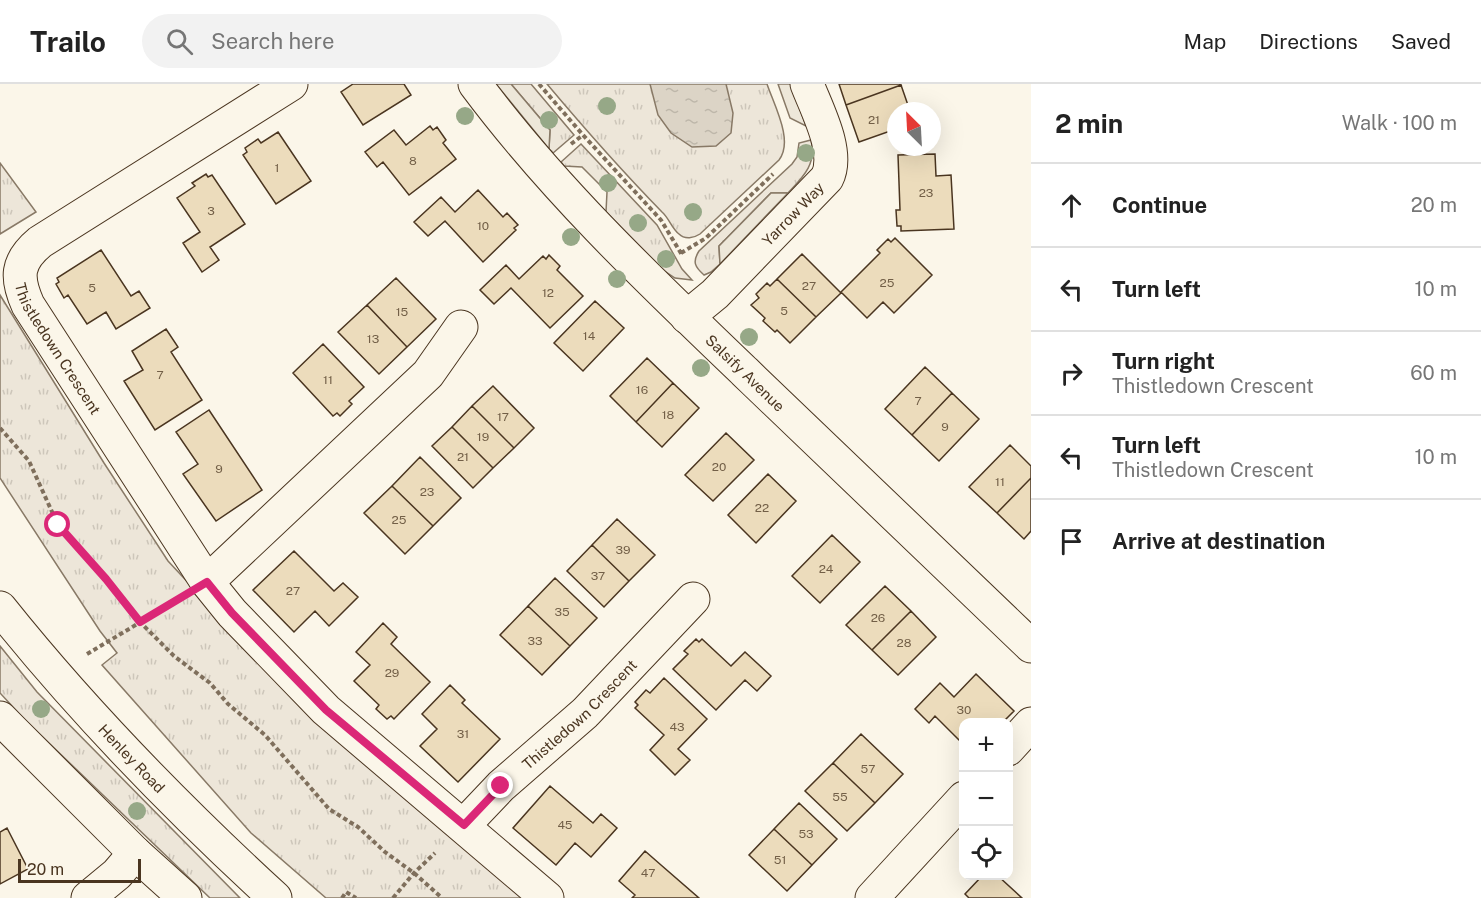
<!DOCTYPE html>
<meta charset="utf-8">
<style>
:root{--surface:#fff;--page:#f2f2f2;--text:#222;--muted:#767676;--line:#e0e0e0}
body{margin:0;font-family:"Public Sans",sans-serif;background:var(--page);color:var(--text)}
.controls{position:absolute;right:18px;bottom:18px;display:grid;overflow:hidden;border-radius:12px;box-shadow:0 6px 24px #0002}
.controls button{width:54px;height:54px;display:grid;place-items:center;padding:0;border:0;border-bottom:2px solid var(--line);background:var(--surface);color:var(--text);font:30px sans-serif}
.compass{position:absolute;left:887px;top:18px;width:54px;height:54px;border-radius:50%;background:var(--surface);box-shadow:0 6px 24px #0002;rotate:336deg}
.scale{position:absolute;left:18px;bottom:15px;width:123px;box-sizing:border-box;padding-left:6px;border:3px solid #4a3520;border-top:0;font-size:16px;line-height:21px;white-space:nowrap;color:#4a3520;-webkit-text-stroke:4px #fbf6e9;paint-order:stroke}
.stop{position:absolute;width:18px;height:18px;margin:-14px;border:4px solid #db2777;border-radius:50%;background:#fff}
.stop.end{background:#db2777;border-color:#fff;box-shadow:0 2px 6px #0008}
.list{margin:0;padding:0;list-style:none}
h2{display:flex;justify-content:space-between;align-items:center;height:78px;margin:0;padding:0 24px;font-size:26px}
h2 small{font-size:20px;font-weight:400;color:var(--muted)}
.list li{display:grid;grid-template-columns:39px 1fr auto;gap:18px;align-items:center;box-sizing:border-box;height:84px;padding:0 24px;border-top:2px solid var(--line)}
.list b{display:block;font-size:22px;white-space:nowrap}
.list p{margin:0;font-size:20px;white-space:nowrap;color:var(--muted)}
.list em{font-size:20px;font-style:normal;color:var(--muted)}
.icon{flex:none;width:33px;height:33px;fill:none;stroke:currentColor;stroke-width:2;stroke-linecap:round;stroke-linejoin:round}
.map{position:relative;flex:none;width:1031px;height:814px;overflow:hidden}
header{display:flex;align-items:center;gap:36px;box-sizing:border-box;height:84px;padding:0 30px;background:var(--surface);border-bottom:2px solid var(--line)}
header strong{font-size:28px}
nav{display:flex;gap:33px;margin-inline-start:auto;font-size:21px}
.search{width:420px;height:54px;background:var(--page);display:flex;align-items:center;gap:15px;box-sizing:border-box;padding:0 21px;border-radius:33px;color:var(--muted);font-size:22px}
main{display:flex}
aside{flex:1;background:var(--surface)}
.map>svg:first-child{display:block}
</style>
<header>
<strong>Trailo</strong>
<div class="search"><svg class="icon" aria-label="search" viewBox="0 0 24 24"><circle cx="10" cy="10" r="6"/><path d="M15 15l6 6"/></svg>Search here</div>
<nav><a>Map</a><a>Directions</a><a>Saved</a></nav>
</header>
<main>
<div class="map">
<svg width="1031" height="814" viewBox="0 0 1031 814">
<defs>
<pattern id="grass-tufts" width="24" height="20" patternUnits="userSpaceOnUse" patternTransform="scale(1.5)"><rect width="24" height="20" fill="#ede6d9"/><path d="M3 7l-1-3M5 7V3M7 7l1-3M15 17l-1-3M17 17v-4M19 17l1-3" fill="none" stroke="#cdc6ba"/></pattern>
<pattern id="water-ripples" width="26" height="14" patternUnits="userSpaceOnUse" patternTransform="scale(1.5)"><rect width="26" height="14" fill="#dcd4c6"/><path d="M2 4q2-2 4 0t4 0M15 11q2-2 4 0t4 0" fill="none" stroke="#beb7aa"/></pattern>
</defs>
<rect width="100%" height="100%" fill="#fbf6e9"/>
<path fill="url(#grass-tufts)" stroke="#887966" stroke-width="1.5" d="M 511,0 L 531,0 L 574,51 L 553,69 L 549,65 L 550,46 Z
M 547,0 L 767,0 C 774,21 794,57 779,76 L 700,150 C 694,154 685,156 679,150 C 672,145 669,134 662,128 C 622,87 584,44 547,0 Z
M 811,56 C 817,80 803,93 788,109 L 771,109 L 719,162 L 720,180 L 711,188 L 704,191 C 695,183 692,178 699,167 L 792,80 L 797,73 L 799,59 Z
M 581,60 L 657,141 L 682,185 L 692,196 L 675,194 L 663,186 L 606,128 L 607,108 L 582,83 L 564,82 L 561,78 Z
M 0,79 L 36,128 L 0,150 Z
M 0,211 L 104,379 L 168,477 L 280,597 L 525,814 L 326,814 L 251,749 L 102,581 L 117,569 L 100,547 L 0,394 Z
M 0,562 L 37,608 L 240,814 L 210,814 L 25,636 L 0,609 Z"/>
<path fill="#ede7d9" stroke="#887966" stroke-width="1.5" d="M 496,0 L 511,0 L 550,46 L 549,65 Z
M 778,0 L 791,0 L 806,42 L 790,34 Z
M 771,109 L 788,109 L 720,180 L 719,162 Z"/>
<path fill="url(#water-ripples)" stroke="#887966" stroke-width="1.5" d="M 650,0 L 726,0 L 733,29 L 731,49 L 716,62 L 692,63 L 671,49 L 658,31 Z"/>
<path fill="#ecdcbc" stroke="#4a3520" stroke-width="1.5" d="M 353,0 L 404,0 L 411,11 L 363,41 L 341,8 Z
M 839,0 L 900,0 L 901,1 L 846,21 Z
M 901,1 L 910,27 L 896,27 L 896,45 L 859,58 L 846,21 Z
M 430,42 L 433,46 L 437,43 L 446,56 L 443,59 L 456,75 L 409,111 L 383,78 L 377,83 L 365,68 L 394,46 L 406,61 Z
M 278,48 L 311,97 L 276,120 L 243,71 L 247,68 L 245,64 L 258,55 L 261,59 Z
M 935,70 L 936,92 L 951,91 L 954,145 L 901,147 L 901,142 L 897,142 L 896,126 L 900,126 L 898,71 Z
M 206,90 L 208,93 L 212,91 L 245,140 L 210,163 L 219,176 L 202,188 L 183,159 L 200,148 L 177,114 L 195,102 L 192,99 Z
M 478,106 L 503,133 L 507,129 L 518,141 L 514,144 L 516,146 L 483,178 L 445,137 L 428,152 L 414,138 L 441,113 L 455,128 Z
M 895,154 L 932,191 L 894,229 L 883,218 L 867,234 L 841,208 L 880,169 L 877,166 L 888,155 L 891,158 Z
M 101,166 L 131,212 L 139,207 L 150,224 L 116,245 L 106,228 L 87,240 L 68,211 L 64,214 L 56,200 L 59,198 L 57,194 Z
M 802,170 L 841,209 L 816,233 L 777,195 Z
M 549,171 L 560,182 L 557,186 L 583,212 L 550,244 L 511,204 L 494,220 L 480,206 L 506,181 L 519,195 L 543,172 L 546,175 Z
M 396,194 L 436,235 L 407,263 L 367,221 Z
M 777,195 L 816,233 L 790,259 L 777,246 L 775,248 L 763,237 L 765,234 L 751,221 L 759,214 L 756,210 L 767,199 L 770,202 Z
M 595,217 L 624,244 L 583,287 L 554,259 Z
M 367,221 L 407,263 L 379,290 L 338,248 Z
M 166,245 L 178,263 L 171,268 L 202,316 L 155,346 L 124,297 L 143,286 L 132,267 Z
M 323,260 L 364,303 L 349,317 L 352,320 L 340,332 L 337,329 L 333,332 L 293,289 Z
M 647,274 L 673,299 L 636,338 L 610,312 Z
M 925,283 L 952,309 L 912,351 L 885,325 Z
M 673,299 L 699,324 L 662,363 L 636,338 Z
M 493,302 L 534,344 L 514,364 L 472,322 Z
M 952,309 L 979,335 L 939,377 L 912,351 Z
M 472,322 L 514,364 L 493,384 L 452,343 Z
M 209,326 L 262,406 L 216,437 L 183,390 L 198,380 L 176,348 Z
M 452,343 L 493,384 L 473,404 L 432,362 Z
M 726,349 L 754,376 L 713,417 L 685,391 Z
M 1010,361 L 1031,382 L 1031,394 L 997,429 L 969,403 Z
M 420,373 L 461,414 L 433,442 L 392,402 Z
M 768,390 L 796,417 L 756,459 L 728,431 Z
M 1031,394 L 1031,447 L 1024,455 L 997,429 Z
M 392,402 L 433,442 L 405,470 L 364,429 Z
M 617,435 L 655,471 L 629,497 L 592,461 Z
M 832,451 L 860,478 L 820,519 L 792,492 Z
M 592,461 L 629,497 L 604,523 L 567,487 Z
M 294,467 L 334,507 L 343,499 L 358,513 L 329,542 L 315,527 L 294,548 L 253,506 Z
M 555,494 L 597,534 L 570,562 L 528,522 Z
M 885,502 L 911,527 L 872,566 L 846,541 Z
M 528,522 L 570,562 L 542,591 L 500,551 Z
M 911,527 L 936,553 L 898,591 L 872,566 Z
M 383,539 L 397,553 L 391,560 L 430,598 L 394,635 L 391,632 L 387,635 L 376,625 L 379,621 L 354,597 L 370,581 L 356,568 Z
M 696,555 L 699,558 L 702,555 L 731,582 L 745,568 L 771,592 L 757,607 L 745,596 L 716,626 L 673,585 L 688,570 L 684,567 Z
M 976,590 L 1014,627 L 1003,638 L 964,638 L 964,661 L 935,632 L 929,639 L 915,625 L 940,599 L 954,613 Z
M 664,594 L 707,635 L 678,665 L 690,676 L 675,691 L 650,666 L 664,651 L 635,624 L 638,621 L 635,618 L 646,606 L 650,609 Z
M 450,601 L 465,616 L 462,619 L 500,655 L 458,698 L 420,662 L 437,645 L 422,630 Z
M 861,650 L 903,690 L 875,719 L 833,679 Z
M 833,679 L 875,719 L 847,747 L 805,707 Z
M 550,702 L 593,739 L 601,730 L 617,744 L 591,773 L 575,759 L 556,781 L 513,744 Z
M 799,719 L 837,755 L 812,781 L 774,745 Z
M 7,744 L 28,785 L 0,800 L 0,748 Z
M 774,745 L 812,781 L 787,807 L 749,771 Z
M 645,767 L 661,781 L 699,814 L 632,814 L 635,811 L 619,797 Z
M 982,792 L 998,792 L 1022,814 L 969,814 L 965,810 Z"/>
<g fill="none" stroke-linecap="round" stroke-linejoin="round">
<g stroke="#4a3520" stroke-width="35">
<g id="minor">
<path id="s1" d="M 291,0 L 40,158 C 16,178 16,194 28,221 L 207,498 L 232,529 L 326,626 L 547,814"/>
<path id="s2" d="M 475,0 C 554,106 650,197 745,288 C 840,380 936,471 1031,562"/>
<path id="s3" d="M 687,233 L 715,210 L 827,94 C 840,68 817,26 807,0"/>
<path d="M 207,498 L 428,290 L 461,243"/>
<path id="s4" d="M 0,524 C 83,628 177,724 275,814"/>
<path d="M 0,634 L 135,769 L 185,814"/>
<path d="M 1008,665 L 1031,640"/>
<path id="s5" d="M 464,741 L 501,702 L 585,629 L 693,515"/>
<path d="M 88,814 L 117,790 L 135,769"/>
<path d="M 872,814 L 964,714"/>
</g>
</g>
<path stroke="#7f6f5c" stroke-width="4" stroke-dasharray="4.5 3" stroke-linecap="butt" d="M 539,0 L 583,51 L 661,136 L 682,171
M 571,60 L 583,51
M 681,169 L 706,154 L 773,90
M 0,344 L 29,377 L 58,441 L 107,495 L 140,538 L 174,572 L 210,599 L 228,620 L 265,651 L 329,725 L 358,743 L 385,768 L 414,789 L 442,814
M 87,570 L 176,517
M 342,814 L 346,808 L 356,814
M 393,814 L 414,789 L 435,769"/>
<use href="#minor" stroke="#fbf6e9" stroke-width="33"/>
</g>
<g fill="#96a887">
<circle cx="607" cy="22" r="9"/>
<circle cx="465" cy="32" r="9"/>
<circle cx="549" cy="36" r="9"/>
<circle cx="806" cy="69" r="9"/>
<circle cx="608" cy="99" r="9"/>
<circle cx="693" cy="128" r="9"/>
<circle cx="638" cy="139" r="9"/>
<circle cx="571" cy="153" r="9"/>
<circle cx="666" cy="175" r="9"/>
<circle cx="617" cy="195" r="9"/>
<circle cx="749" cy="253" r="9"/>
<circle cx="701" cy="284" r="9"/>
<circle cx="41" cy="625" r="9"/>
<circle cx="137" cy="727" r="9"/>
</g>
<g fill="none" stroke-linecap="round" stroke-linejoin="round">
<path stroke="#db2777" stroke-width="8" d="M 58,441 L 106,495 L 140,538 L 207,498 L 232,529 L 326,626 L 464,741 L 501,702"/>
</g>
<g text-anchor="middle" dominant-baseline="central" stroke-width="4.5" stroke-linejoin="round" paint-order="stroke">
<g font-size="12" fill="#725f47">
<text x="874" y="36">21</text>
<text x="413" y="77">8</text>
<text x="277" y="84">1</text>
<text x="926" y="109">23</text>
<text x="211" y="127">3</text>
<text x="483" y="142">10</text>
<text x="887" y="199">25</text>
<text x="809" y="202">27</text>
<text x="92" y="204">5</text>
<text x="548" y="209">12</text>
<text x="784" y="227">5</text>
<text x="402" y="228">15</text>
<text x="589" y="252">14</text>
<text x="373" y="255">13</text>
<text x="160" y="291">7</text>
<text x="328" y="296">11</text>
<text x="642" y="306">16</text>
<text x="918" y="317">7</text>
<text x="668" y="331">18</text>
<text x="503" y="333">17</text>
<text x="945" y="343">9</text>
<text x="483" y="353">19</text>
<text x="463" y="373">21</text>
<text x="719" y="383">20</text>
<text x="219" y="385">9</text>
<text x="1000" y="398">11</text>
<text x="427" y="408">23</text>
<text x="762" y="424">22</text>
<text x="399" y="436">25</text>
<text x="623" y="466">39</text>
<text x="826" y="485">24</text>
<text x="598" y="492">37</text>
<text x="293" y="507">27</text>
<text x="562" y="528">35</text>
<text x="878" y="534">26</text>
<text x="535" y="557">33</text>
<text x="904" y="559">28</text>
<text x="392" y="589">29</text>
<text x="964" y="626">30</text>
<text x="677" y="643">43</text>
<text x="463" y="650">31</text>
<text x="868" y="685">57</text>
<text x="840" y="713">55</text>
<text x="565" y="741">45</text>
<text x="806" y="750">53</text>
<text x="780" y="776">51</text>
<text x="648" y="789">47</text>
</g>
<g font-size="15" fill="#4a3520" stroke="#fbf6e9">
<text stroke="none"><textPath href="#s3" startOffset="148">Yarrow Way</textPath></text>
<text stroke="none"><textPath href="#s1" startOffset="420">Thistledown Crescent</textPath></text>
<text stroke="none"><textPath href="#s2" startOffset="396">Salsify Avenue</textPath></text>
<text stroke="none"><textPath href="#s5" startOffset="160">Thistledown Crescent</textPath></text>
<text stroke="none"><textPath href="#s4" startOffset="200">Henley Road</textPath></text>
</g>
</g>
</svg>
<div class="controls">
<button>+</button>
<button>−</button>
<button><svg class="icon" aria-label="locate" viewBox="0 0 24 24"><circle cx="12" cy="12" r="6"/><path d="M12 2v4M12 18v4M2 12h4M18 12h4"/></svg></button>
</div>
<svg class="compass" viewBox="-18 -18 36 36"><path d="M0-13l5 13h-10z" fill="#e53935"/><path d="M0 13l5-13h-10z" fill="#767676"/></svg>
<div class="scale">20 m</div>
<div class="stop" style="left:58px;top:441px"></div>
<div class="stop end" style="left:501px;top:702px"></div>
</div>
<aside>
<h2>2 min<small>Walk · 100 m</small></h2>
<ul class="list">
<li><svg class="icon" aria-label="ahead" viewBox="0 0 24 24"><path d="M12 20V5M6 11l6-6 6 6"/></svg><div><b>Continue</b></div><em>20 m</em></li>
<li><svg class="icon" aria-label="left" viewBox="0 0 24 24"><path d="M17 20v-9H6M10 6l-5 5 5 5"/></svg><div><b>Turn left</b></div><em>10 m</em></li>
<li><svg class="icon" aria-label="right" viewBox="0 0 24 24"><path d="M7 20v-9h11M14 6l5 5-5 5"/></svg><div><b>Turn right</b><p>Thistledown Crescent</p></div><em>60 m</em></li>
<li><svg class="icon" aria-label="left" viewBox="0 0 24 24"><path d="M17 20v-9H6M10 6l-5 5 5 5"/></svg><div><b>Turn left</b><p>Thistledown Crescent</p></div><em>10 m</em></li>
<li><svg class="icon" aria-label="arrive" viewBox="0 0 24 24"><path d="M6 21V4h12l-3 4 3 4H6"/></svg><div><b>Arrive at destination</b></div></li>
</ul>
</aside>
</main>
